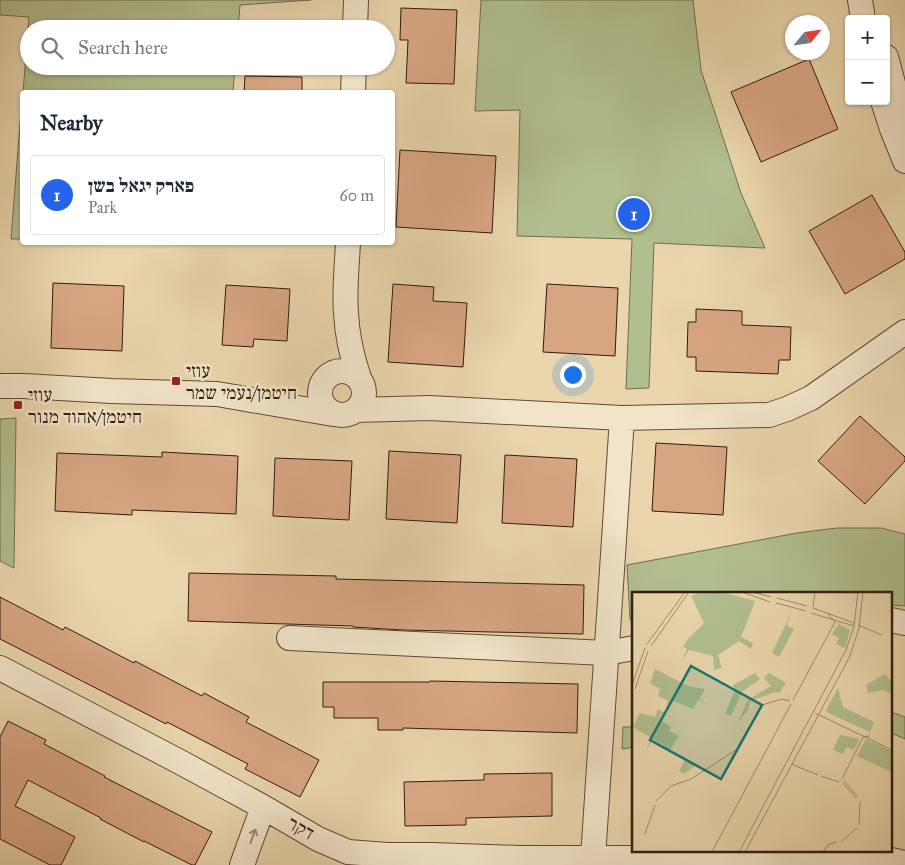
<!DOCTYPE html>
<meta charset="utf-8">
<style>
:root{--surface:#fff;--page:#f6f6f7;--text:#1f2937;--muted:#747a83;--line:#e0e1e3;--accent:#2563eb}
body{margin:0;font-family:"IM FELL Great Primer","Frank Ruhl Libre",serif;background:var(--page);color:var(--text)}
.controls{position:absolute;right:15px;top:15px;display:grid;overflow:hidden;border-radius:5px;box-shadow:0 1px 4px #0004}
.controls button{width:45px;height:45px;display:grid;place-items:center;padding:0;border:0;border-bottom:1px solid var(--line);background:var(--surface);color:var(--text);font:25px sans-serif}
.compass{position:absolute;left:785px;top:15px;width:45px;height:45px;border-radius:50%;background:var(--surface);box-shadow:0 1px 4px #0004;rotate:61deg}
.you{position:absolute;left:572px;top:374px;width:18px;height:18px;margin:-12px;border:4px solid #fff;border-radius:50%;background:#1a73e8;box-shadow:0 0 0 8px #1a73e833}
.badge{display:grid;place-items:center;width:32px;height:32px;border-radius:50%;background:var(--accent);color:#fff;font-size:16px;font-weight:700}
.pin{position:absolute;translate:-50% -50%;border:2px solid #fff;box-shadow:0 1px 5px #0006}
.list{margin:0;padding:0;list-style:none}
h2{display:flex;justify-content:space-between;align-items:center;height:65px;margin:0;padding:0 20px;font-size:21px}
h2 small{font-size:16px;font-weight:400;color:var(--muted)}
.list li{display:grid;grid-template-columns:32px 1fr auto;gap:15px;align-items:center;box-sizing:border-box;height:80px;margin:0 10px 10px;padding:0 10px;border:1px solid var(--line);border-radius:5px}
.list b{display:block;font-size:19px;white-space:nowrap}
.list p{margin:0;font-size:16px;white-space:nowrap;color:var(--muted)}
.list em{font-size:16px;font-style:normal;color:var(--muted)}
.icon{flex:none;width:28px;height:28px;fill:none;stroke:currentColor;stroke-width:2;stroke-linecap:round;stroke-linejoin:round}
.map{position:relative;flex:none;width:905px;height:865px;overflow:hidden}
.search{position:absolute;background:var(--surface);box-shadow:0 1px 4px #0004;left:20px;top:20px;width:375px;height:55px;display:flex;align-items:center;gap:12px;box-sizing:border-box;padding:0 18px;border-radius:28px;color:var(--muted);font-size:19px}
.panel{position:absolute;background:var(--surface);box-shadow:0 1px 4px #0004;left:20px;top:90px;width:375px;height:155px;border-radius:5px}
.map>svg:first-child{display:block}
</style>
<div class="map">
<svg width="905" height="865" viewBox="0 0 905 865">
<rect width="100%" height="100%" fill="#ead5ac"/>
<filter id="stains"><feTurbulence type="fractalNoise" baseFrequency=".004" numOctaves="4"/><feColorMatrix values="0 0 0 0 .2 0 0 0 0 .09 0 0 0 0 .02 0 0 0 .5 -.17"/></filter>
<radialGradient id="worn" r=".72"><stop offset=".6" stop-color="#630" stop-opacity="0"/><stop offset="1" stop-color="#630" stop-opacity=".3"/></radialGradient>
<path fill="#b1be8e" stroke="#716d4e" d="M 0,0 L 311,0 L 240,5 L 238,29 L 29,29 L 29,66 L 235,66 L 233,92 L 23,92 L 29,17 L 0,15 Z
M 481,0 L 693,0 L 701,70 L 741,193 L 765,248 L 654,243 L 649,388 L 626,389 L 632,239 L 517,236 L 520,110 L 475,111 Z
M 22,98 L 22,239 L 11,239 Z
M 16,418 L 14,568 L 0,561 L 0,419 Z
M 837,528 L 881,528 L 905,534 L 905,606 L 891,605 L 891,594 L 634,594 L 634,625 L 630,619 L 627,565 L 797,533 Z
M 891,712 L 905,717 L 905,739 L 891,733 Z
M 623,727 L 634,727 L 634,747 L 622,749 Z"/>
<path fill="#d8a583" stroke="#311c0f" d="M 401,8 L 457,10 L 454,84 L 406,83 L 408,40 L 400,40 Z
M 809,59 L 838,129 L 761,162 L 731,92 Z
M 245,76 L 302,77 L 302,92 L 244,92 Z
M 400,150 L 496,156 L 492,233 L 396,227 Z
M 872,195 L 905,252 L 905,259 L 845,294 L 809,231 Z
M 53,283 L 124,286 L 122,351 L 51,348 Z
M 393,284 L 434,287 L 433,301 L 467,303 L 463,367 L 388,362 Z
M 547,284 L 618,288 L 615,356 L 543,352 Z
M 226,285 L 290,289 L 287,341 L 254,339 L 253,347 L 222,345 Z
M 696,309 L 742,311 L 742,325 L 791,327 L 790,360 L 779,360 L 778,374 L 696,371 L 696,357 L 687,357 L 688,322 L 696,322 Z
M 860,416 L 905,457 L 905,461 L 865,504 L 818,461 Z
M 656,443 L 727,447 L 723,515 L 652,511 Z
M 389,451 L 461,455 L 457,523 L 386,519 Z
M 162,452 L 238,456 L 236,514 L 132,510 L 132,515 L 55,511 L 57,453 L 162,457 Z
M 505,455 L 577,459 L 573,527 L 502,523 Z
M 275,458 L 352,461 L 349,520 L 273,516 Z
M 189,573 L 336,576 L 336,579 L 584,585 L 583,634 L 403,630 L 353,627 L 353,626 L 188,621 Z
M 0,597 L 63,630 L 65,627 L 134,663 L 135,661 L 202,696 L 204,693 L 249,717 L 246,722 L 319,760 L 300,797 L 245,769 L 248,764 L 167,722 L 166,724 L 0,639 Z
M 430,681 L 578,684 L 577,733 L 403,728 L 403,730 L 378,730 L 378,718 L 334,718 L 334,707 L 323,707 L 323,682 L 430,682 Z
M 8,721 L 46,740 L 44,744 L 105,776 L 104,777 L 212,832 L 195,865 L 192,865 L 144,841 L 144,842 L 100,819 L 101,818 L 28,780 L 15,806 L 75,837 L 61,865 L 50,865 L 0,839 L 0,737 Z
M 552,773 L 552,816 L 466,818 L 466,825 L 405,826 L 404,782 L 484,780 L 484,774 Z"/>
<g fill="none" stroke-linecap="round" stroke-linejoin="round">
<g stroke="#5f4a36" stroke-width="26">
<path id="minor" d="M 860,0 L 863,19
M 355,29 L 356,0
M 886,57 L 894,87 L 905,120
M 353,92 L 354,66
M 883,101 L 892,129 L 905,161
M 348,242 C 347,266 344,290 346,313 C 347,335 352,357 359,378
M320 393a22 22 0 1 1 44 0a22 22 0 1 1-44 0Z
M 0,386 L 24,386 L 112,391 L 217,394 L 333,414
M 356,410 L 429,408 L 622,418 L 769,415 L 787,409 L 811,398 L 905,332
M 891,620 L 905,623
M 289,638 L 606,653 L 634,648
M 0,668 L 180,762 L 263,807 L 318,839 L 348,852 L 388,855 L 433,855 L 520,858 L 734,858 L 873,856 L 905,863
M 593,858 L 622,418
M 242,865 L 263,807"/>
</g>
<use href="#minor" stroke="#f1e4c9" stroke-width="24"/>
</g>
<defs><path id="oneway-shaft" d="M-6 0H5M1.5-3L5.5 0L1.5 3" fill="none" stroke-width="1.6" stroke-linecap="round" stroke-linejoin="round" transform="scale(1.25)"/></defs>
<use stroke="#9b8a75" href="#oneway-shaft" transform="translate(253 836) rotate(-70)"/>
<g fill="#8f2418" stroke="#f1e4c9" stroke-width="2">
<rect x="171" y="376" width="10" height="10" rx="2.5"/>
<rect x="13" y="400" width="10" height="10" rx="2.5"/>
</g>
<g text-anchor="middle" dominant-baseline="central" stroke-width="5" stroke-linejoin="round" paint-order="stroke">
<g font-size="19" fill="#311c0f" stroke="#f1e4c9" text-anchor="start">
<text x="186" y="370">עוזי<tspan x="186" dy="22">חיטמן/נעמי שמר</tspan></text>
<text x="28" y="394">עוזי<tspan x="28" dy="22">חיטמן/אהוד מנור</tspan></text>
</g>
<g font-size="19" fill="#311c0f" stroke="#f1e4c9">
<text transform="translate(301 828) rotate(29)">דקר</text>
</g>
</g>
<g transform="translate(632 592)">
<rect width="260" height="260" fill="#ead5ac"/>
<path d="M 67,0 L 90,0 L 123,9 L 109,45 L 121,51 L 119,57 L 107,49 L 86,63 L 90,76 L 82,78 L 81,64 L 57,58 L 49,70 L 55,57 L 51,55 L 55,48 L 72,31 L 59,4 ZM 160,19 L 155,33 L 162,37 L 147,65 L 140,61 ZM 207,32 L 218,38 L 213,56 L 204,52 L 207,46 L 200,42 ZM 23,77 L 56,94 L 73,97 L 68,106 L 78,115 L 67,107 L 61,117 L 39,108 L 33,116 L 36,109 L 26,104 L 28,97 L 18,91 ZM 123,81 L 128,87 L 110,100 L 99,124 L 93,122 L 103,98 L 101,93 ZM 137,81 L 154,91 L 147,101 L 143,100 L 118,109 L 116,118 L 106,130 L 116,108 L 139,94 L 132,86 ZM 253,82 L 260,90 L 260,102 L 251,98 L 236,101 L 234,93 ZM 206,96 L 211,115 L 242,130 L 238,140 L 196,121 L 194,118 ZM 26,117 L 33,121 L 30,129 L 39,135 L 37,139 L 47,144 L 38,158 L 21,147 L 14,158 L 19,146 L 1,135 L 8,121 L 23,125 ZM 208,143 L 227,147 L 222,158 L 214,155 L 211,162 L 201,158 ZM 234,147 L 260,159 L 260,180 L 225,164 ZM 53,166 L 65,173 L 52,182 L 47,179 Z" fill="#b1be8e"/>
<path fill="none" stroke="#a08b6d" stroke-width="1" d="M 110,0 L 138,10M 120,0 L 139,5M 145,6 L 175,14M 144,11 L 174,19M 181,15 L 183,0M 181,16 L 222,31M 179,21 L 222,34M 226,33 L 250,43M 15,52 L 53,0M 19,54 L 57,0M 0,93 L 13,56M 3,97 L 16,59M 161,108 L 203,30 L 196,22M 183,121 L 260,158M 159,172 L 186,183M 189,184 L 207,190M 210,187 L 231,145 L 238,144M 212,189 L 226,205M 211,191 L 224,206M 24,209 L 39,194 L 59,187 L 104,158 L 130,113 L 150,107 L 158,109M 227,233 L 228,209M 13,242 L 23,213M 209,250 L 225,236M 80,260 L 159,112M 107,260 L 214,58 L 222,34 L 226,0M 113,260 L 218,64 L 227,36 L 231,0M 191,260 L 196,253 L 204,250"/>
<path fill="#0f766e" fill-opacity="0.15" stroke="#0f766e" stroke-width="2.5" d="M 59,74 L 130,113 L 89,187 L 18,148 Z"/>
<rect width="260" height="260" fill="none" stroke="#311c0f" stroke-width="2.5"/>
</g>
<rect width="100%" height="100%" filter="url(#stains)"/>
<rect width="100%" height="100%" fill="url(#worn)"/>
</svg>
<div class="controls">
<button>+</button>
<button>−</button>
</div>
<svg class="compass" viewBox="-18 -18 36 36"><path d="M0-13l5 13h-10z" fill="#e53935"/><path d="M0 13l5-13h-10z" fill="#747a83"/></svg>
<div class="you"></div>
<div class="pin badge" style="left:634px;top:214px">1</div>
<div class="search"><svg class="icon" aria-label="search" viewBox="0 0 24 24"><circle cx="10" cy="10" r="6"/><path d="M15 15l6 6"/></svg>Search here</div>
<section class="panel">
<h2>Nearby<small></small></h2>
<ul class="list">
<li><span class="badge">1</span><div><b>פארק יגאל בשן</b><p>Park</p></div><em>60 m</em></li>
</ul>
</section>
</div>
